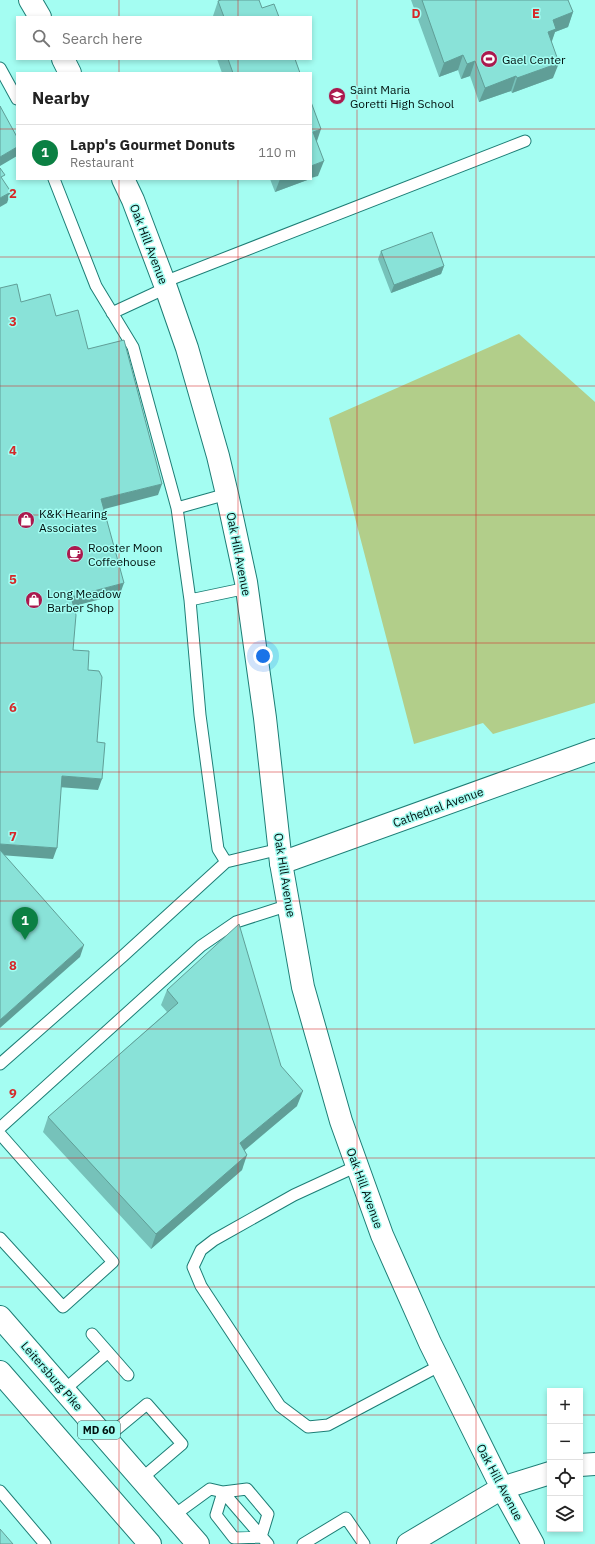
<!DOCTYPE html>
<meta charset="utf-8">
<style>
:root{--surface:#fff;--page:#f2f2f2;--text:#222;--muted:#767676;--line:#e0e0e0;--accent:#0b8043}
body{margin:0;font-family:"IBM Plex Sans",sans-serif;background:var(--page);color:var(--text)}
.controls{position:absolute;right:12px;bottom:12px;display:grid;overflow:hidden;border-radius:0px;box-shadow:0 2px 6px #0003}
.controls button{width:36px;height:36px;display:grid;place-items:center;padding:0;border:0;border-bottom:1px solid var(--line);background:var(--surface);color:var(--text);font:20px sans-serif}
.you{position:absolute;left:263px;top:656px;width:14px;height:14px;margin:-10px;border:3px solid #fff;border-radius:50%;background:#1a73e8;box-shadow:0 0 0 6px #1a73e833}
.badge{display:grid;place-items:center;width:26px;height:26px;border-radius:50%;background:var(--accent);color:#fff;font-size:13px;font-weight:700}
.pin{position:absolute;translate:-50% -33px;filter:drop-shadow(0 1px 2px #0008)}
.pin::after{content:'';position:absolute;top:21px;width:14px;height:12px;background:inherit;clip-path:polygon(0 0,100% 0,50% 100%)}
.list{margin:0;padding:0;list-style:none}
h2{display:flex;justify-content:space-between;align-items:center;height:52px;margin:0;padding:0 16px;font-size:17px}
h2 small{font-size:13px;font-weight:400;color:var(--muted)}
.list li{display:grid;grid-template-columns:26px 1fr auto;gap:12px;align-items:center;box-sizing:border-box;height:56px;padding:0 16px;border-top:1px solid var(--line)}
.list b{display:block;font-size:15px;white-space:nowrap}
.list p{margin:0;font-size:13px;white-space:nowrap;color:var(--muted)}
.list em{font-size:13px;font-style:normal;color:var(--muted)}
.icon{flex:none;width:22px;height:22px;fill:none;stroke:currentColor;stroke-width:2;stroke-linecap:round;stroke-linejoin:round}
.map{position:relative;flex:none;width:595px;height:1544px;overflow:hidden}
.search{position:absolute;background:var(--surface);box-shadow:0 2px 6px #0003;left:16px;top:16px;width:296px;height:44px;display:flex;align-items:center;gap:10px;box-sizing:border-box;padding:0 14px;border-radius:0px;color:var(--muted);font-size:15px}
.panel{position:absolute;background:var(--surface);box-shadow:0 2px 6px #0003;left:16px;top:72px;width:296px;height:108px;border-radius:0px}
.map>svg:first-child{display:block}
</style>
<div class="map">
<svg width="595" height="1544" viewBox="0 0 595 1544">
<rect width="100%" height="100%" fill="#a4fdf2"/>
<path fill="#b2ce8a" d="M 519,334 L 595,402 L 595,703 L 493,734 L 483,723 L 414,744 L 329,418 Z"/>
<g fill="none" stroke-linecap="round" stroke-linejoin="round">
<g stroke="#1d7e76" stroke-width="13">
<path id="lane" d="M 0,68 L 17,99
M 54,179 L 96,286 L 133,347 L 177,508 L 190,600 L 200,715 L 218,849 L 226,862
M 164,282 L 525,141
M 112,313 L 166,288
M 177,508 L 227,494
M 190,600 L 247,588
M 0,1064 L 123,956 L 226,862 L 280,849
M 0,1128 L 201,946 L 236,922 L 289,905
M 0,1134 L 113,1262 L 63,1307 L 0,1238
M 357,1166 L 294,1195 L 214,1240 L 201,1250 L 193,1267 L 201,1286 L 280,1406 L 308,1427 L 328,1425 L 441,1365
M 92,1334 L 128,1375
M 64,1390 L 108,1352
M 106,1438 L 147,1404 L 182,1444 L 141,1479
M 247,1489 L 268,1514 L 261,1537 L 234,1538 L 216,1515 L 223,1492 Z
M 0,1491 L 45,1544
M 173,1516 L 210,1489 L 223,1492 L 268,1544
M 303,1544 L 346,1518 L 364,1544"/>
</g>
<g stroke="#1d7e76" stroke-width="24">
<path id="street" d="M 281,863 L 595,750
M 580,1465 L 595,1464
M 533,1544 L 502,1488 L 550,1473"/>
</g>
<g stroke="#1d7e76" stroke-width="24">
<path id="secondary" d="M 30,0 L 40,17
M 63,59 L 70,73
M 123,179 L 133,200 L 164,282 L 187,348 L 218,456 L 227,494 L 246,582 L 265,718 L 281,863 L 303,987 L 341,1121 L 382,1235 L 430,1343 L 502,1488 L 408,1544"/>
</g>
<g stroke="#1d7e76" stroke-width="24">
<path id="primary" d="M 0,1317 L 198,1544
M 0,1372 L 150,1544"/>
</g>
<use href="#lane" stroke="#fff" stroke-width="11"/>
<use href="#street" stroke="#fff" stroke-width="22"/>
<use href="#secondary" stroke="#fff" stroke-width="22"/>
<use href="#primary" stroke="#fff" stroke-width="22"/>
</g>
<path fill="#76c2ba" d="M 411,0 L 568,0 L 573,12 L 568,27 L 555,32 L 551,42 L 553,78 L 512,93 L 511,91 L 479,102 L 470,76 L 461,79 L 458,70 L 439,77 Z
M 218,1 L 262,8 L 279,17 L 213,17 L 213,16 Z
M 217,59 L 295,59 L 300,73 L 222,73 Z
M 270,179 L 310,179 L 275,192 Z
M 381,251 L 444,266 L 441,274 L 391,293 L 378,259 Z
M 167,990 L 281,1066 L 297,1106 L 245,1150 L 242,1170 L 151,1249 L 43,1132 L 48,1117 L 167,1012 L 161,1005 Z"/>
<path fill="#609e97" d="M 573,12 L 568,27 L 555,32 L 551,44 L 542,47 L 553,20 Z
M 463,55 L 458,70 L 439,77 L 444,63 Z
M 475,61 L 470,76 L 461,79 L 467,64 Z
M 559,63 L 553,78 L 512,93 L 517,78 Z
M 516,76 L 511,91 L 479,102 L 485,88 Z
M 321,129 L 316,144 L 313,132 Z
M 17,147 L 17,156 L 0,166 L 0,157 Z
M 324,161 L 318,176 L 311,178 L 311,166 Z
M 280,179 L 310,179 L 275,192 Z
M 11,192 L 7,203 L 0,207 L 0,198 Z
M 444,266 L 441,274 L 391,293 L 394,285 Z
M 162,484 L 158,495 L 97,511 L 101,499 Z
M 124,583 L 120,594 L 67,608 L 71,597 Z
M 62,776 L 102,779 L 98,790 L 58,787 Z
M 0,844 L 57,848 L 53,859 L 0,855 Z
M 84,945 L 80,957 L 0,1028 L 0,1020 Z
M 303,1091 L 297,1106 L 235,1158 L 240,1143 Z
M 247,1155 L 242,1170 L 151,1249 L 156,1234 Z"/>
<path fill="#89e2d8" stroke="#609e97" d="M 221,0 L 259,0 L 262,8 L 274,4 L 279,17 L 224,17 L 218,1 Z
M 422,0 L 568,0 L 573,12 L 553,20 L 556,29 L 548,32 L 559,63 L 517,78 L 516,76 L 485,88 L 475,61 L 467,64 L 463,55 L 444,63 Z
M 228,59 L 295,59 L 300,73 L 233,73 Z
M 311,102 L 321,129 L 313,132 L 324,161 L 311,166 Z
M 0,106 L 17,137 L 17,147 L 0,157 Z
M 0,168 L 5,175 L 1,177 L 11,192 L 0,198 Z
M 432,232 L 444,266 L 394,285 L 381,251 Z
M 17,284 L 21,302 L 50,294 L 56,316 L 78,310 L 88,349 L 124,340 L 162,484 L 101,499 L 124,583 L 71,597 L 76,615 L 73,650 L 89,651 L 88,670 L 99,671 L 102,677 L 97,742 L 105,743 L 102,779 L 62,776 L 57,848 L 0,844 L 0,288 Z
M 0,850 L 84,945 L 0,1020 Z
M 239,924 L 281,1066 L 303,1091 L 240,1143 L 247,1155 L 156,1234 L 48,1117 L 178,1003 L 167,990 Z
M 0,1529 L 13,1544 L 0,1544 Z"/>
<path fill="none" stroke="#d62828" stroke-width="1" stroke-opacity="0.55" d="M 119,0 L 119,17M 238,0 L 238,17M 357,0 L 357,1544M 476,0 L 476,1544M 119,59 L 119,73M 238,59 L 238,73M 0,129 L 17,129M 311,129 L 595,129M 119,179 L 119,1544M 238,179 L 238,1544M 0,257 L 595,257M 0,386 L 595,386M 0,515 L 595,515M 0,643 L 595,643M 0,772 L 595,772M 0,901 L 595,901M 0,1029 L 595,1029M 0,1158 L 595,1158M 0,1287 L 595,1287M 0,1415 L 550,1415M 580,1415 L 595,1415"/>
<defs>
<g id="stadium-disc" transform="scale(0.9)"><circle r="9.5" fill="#ab194e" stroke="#a4fdf2"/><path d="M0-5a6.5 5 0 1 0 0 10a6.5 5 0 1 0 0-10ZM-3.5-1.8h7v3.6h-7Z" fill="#fff"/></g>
<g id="school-disc" transform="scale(0.9)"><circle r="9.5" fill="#ab194e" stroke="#a4fdf2"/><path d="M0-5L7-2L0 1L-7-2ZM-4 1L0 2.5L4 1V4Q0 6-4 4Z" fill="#fff"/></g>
<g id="shop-disc" transform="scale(0.9)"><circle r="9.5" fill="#ab194e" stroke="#a4fdf2"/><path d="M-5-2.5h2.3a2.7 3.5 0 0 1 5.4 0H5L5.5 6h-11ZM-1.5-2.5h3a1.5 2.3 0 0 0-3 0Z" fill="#fff"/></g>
<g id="cafe-disc" transform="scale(0.9)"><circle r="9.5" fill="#ab194e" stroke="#a4fdf2"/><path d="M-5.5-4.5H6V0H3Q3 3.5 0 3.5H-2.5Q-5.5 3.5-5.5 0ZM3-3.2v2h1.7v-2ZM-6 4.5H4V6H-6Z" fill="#fff"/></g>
</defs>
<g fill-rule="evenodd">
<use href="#stadium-disc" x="489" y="59"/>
<use href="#school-disc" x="337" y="96"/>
<use href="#shop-disc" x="26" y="520"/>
<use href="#cafe-disc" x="75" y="554"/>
<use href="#shop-disc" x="34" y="600"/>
</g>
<g text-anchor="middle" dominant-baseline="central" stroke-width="3" stroke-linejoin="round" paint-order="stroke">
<rect fill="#a4fdf2" stroke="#315752" stroke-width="1" x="78" y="1421" width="42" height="18" rx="3"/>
<g font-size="11" font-weight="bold" fill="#00100e">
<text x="99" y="1430">MD 60</text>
</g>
<g font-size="12" fill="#00100e" stroke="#a4fdf2" text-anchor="start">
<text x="502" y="59">Gael Center</text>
<text x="350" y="89">Saint Maria<tspan x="350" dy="14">Goretti High School</tspan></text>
<text x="39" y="513">K&amp;K Hearing<tspan x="39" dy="14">Associates</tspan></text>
<text x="88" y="547">Rooster Moon<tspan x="88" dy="14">Coffeehouse</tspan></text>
<text x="47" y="593">Long Meadow<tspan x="47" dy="14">Barber Shop</tspan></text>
</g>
<g font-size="12" fill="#00100e" stroke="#a4fdf2">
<text transform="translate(149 244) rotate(69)">Oak Hill Avenue</text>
<text transform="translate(239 554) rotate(79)">Oak Hill Avenue</text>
<text transform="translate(438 807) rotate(-20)">Cathedral Avenue</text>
<text transform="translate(285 875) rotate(81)">Oak Hill Avenue</text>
<text transform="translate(365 1188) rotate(70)">Oak Hill Avenue</text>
<text transform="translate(52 1376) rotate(49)">Leitersburg Pike</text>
<text transform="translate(500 1482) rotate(62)">Oak Hill Avenue</text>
</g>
</g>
<g font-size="13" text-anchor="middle" font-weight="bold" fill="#d62828" stroke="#a4fdf2" stroke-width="3" stroke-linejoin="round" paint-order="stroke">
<text x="416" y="18">D</text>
<text x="536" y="18">E</text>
<text x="13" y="198">2</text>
<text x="13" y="326">3</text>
<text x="13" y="455">4</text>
<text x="13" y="584">5</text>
<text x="13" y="712">6</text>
<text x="13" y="841">7</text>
<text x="13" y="970">8</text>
<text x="13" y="1098">9</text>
</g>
</svg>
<div class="controls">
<button>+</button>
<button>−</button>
<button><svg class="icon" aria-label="locate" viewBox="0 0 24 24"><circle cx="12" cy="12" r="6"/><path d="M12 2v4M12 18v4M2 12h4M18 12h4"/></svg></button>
<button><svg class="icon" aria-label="layers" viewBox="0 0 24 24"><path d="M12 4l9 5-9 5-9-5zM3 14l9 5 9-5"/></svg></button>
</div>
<div class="you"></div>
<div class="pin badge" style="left:25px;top:940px">1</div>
<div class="search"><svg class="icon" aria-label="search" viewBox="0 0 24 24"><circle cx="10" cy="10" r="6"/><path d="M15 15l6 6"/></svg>Search here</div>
<section class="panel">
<h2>Nearby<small></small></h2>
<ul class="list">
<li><span class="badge">1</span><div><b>Lapp's Gourmet Donuts</b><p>Restaurant</p></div><em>110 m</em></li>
</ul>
</section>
</div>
